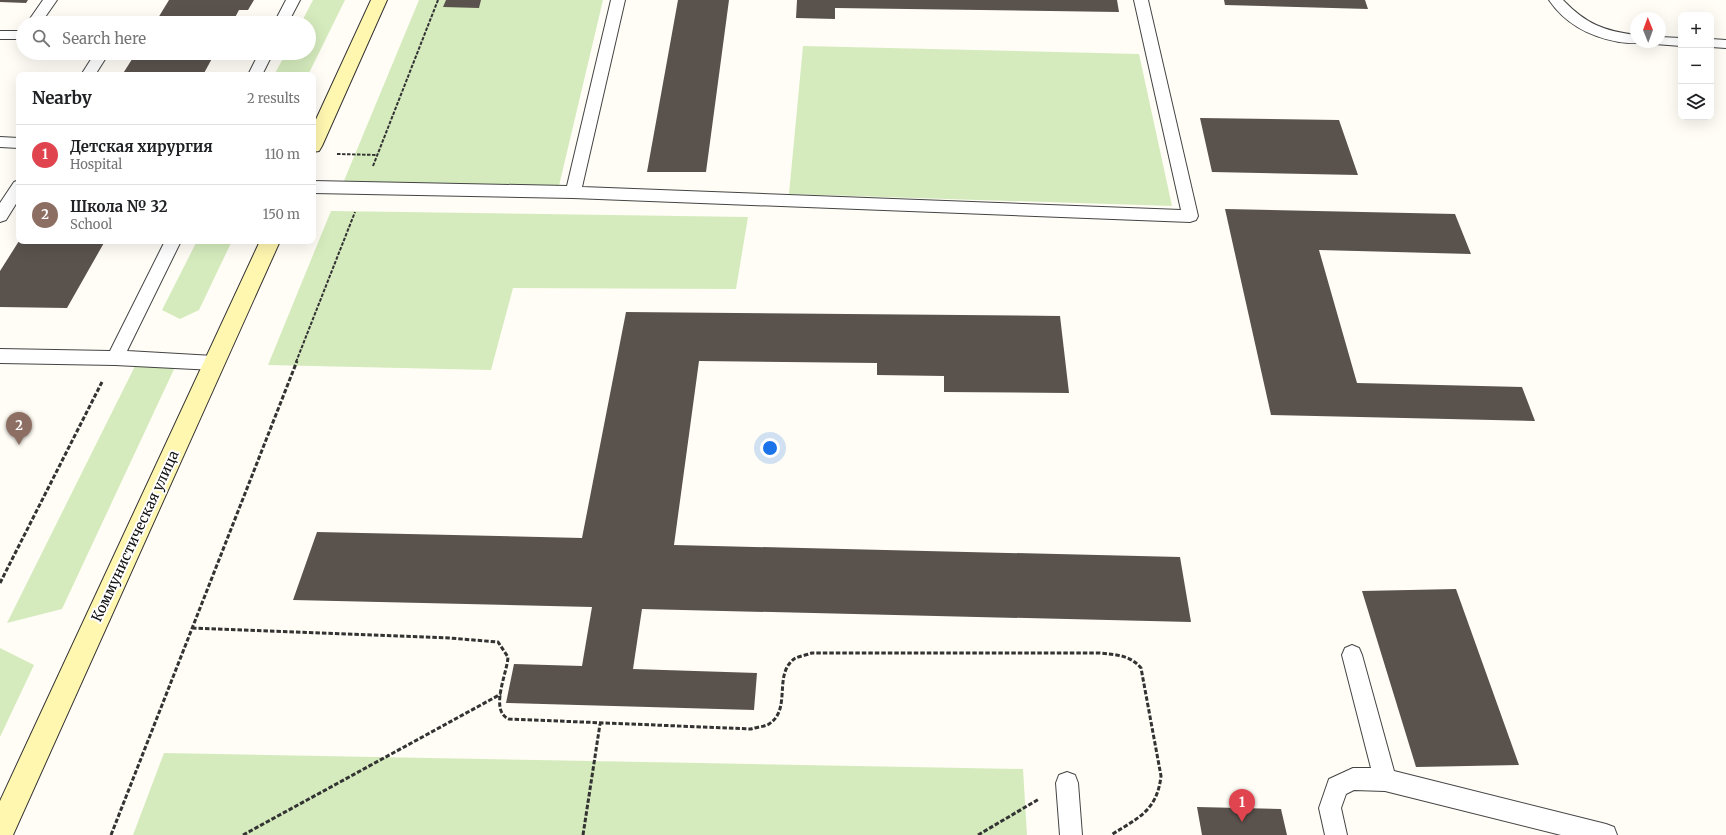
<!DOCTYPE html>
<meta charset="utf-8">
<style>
:root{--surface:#fff;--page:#f6f6f6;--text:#202124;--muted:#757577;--line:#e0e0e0;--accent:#111827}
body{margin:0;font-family:Merriweather,serif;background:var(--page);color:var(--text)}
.controls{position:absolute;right:12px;top:12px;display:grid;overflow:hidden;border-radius:8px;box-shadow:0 4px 16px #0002}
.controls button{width:36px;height:36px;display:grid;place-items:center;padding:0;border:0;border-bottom:1px solid var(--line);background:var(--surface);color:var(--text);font:20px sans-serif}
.compass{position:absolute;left:1630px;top:12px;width:36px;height:36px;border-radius:50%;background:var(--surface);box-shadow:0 4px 16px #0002;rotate:359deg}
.you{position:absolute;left:770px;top:448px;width:14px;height:14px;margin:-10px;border:3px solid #fff;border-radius:50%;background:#1a73e8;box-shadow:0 0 0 6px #1a73e833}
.badge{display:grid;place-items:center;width:26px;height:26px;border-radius:50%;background:var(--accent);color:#fff;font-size:13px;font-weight:700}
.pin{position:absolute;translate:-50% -33px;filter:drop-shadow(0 1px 2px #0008)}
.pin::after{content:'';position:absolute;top:21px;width:14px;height:12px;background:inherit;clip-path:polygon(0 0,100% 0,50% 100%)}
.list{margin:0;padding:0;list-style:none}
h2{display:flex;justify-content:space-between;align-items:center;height:52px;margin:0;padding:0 16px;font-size:17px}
h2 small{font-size:13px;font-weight:400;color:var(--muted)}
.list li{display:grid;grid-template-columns:26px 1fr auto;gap:12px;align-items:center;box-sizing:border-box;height:60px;padding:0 16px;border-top:1px solid var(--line)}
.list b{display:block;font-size:15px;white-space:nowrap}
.list p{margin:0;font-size:13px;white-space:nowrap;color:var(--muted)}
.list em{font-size:13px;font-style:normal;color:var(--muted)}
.icon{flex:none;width:22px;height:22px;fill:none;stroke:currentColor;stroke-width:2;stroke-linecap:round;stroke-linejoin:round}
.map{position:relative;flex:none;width:1726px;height:835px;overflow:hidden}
.search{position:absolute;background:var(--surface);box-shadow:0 4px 16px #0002;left:16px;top:16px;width:300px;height:44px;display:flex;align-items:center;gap:10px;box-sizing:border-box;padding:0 14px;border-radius:22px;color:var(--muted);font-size:15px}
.panel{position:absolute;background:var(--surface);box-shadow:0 4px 16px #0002;left:16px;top:72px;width:300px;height:172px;border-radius:8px}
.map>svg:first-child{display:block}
</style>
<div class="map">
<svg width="1726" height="835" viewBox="0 0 1726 835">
<rect width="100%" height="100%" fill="#fffdf5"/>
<path fill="#d5ebbd" d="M 313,0 L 345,0 L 308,75 L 274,75 L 286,53 L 309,53 L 309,23 L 301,23 Z
M 419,0 L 603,0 L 558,190 L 341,188 Z
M 803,46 L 1139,54 L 1172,206 L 789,194 Z
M 331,211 L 748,217 L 736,289 L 513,288 L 491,370 L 268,365 Z
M 197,241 L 231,243 L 199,310 L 180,319 L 162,310 Z
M 142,352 L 176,365 L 62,609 L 7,623 Z
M 0,648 L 34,665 L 0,737 Z
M 164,753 L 1023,769 L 1027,835 L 133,835 Z"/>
<path fill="#5a524d" d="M 0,0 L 28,0 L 26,3 L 0,2 Z
M 169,0 L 254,0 L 248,10 L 239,10 L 232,23 L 155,23 Z
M 446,0 L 481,0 L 479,8 L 443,7 Z
M 678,0 L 729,0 L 706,172 L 647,172 Z
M 797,0 L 1117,0 L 1119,12 L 835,8 L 835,19 L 796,18 Z
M 1224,0 L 1365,0 L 1368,9 L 1225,5 Z
M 136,53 L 215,53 L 203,75 L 122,75 Z
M 1200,118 L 1339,120 L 1358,175 L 1212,172 Z
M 1225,209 L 1455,214 L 1471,254 L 1319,250 L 1357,383 L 1522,387 L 1535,421 L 1271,415 Z
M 19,241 L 105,241 L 67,308 L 0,307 L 0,271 Z
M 626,312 L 1060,316 L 1069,393 L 944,392 L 944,376 L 877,375 L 877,363 L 699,361 L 674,545 L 1180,557 L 1191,622 L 642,609 L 633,669 L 757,673 L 754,710 L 506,703 L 514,664 L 582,666 L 592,607 L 293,600 L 317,532 L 582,538 Z
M 1456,589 L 1519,765 L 1416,767 L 1362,591 Z
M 1197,807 L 1281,809 L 1287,835 L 1202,835 Z"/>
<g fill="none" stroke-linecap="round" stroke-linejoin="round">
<g stroke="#444" stroke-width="2">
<path id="lane" d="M 43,0 L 57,0 L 41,23 L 27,23 Z
M 286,0 L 300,0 L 288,23 L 274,23 Z
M 611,0 L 625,0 L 582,187 L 1181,210 L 1134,0 L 1148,0 L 1198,216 L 1196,220 L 1190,222 L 573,198 L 313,193 L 313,181 L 567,186 Z
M 1549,0 L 1563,0 C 1586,24 1604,31 1636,35 L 1636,42 L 1641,42 C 1634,44 1627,43 1619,42 C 1591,37 1566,25 1549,0 Z
M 0,31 L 23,31 L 23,39 L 0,39 Z
M 1660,37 L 1681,38 L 1681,46 L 1655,44 L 1654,42 L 1660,42 Z
M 1711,39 L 1726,40 L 1726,48 L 1711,47 Z
M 95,53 L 109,53 L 95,75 L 81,75 Z
M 259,53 L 273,53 L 262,75 L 248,75 Z
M 0,137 L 19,138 L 19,148 L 0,147 Z
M 19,180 L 19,199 L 6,220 L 0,222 L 0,203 L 14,182 Z
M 165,241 L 181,241 L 127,351 L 214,356 L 220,358 L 223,363 L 220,368 L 214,370 L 115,365 L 0,363 L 0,349 L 110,351 Z
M 1352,645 L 1359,648 L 1362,655 L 1394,771 L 1606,824 L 1614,827 L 1617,835 L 1561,835 L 1385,791 L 1354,790 L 1346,794 L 1341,808 L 1347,835 L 1325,835 L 1319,808 L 1329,779 L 1353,768 L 1371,768 L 1342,655 L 1345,648 Z
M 1067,772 L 1075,775 L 1078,783 L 1082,835 L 1060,835 L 1056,783 L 1059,775 Z"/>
</g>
<g stroke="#333" stroke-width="2">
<path id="secondary" d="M 371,0 L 387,0 L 322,146 L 319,151 L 313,152 L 313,126 Z
M 260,241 L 280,241 L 13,835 L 0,835 L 0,801 Z"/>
</g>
<path stroke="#333" stroke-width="2" stroke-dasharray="3.5 1.5" stroke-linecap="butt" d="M 337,154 L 377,155
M 373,166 L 438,0
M 296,362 L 355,212"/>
<path stroke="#333" stroke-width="3" stroke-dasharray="4.5 2" stroke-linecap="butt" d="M 0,583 L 102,382
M 192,628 L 449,638 L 498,642 L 508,657 C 507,674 489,711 509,719 L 751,729 C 756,727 764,727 769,724 C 792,709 773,675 794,659 C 799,656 807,655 812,653 L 1100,653 C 1117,655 1130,655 1141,668 L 1161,776 C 1157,811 1138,818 1111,835
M 111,835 L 297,361
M 243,835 L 501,694
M 583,835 L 600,724
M 978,835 L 1039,799"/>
<use href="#lane" fill="#fff" fill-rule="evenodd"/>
<use href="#secondary" fill="#fff6b0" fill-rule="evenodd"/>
</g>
<g text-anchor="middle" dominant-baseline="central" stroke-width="4" stroke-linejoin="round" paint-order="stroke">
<g font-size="14" fill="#111" stroke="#fff">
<text transform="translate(135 536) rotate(-65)">Коммунистическая улица</text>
</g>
</g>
</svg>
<div class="controls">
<button>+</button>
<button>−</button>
<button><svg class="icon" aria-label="layers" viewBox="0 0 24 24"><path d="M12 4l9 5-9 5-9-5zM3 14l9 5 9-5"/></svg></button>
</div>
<svg class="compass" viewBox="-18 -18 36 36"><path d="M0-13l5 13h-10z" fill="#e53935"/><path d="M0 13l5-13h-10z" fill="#757577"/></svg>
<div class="you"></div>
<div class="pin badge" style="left:1242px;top:822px;background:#e0444e">1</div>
<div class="pin badge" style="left:19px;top:445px;background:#8d6e63">2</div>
<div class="search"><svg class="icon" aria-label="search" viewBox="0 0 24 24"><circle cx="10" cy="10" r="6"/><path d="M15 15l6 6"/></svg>Search here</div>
<section class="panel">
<h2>Nearby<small>2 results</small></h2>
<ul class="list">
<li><span class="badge" style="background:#e0444e">1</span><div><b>Детская хирургия</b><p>Hospital</p></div><em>110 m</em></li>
<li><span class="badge" style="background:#8d6e63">2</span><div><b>Школа № 32</b><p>School</p></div><em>150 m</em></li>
</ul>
</section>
</div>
